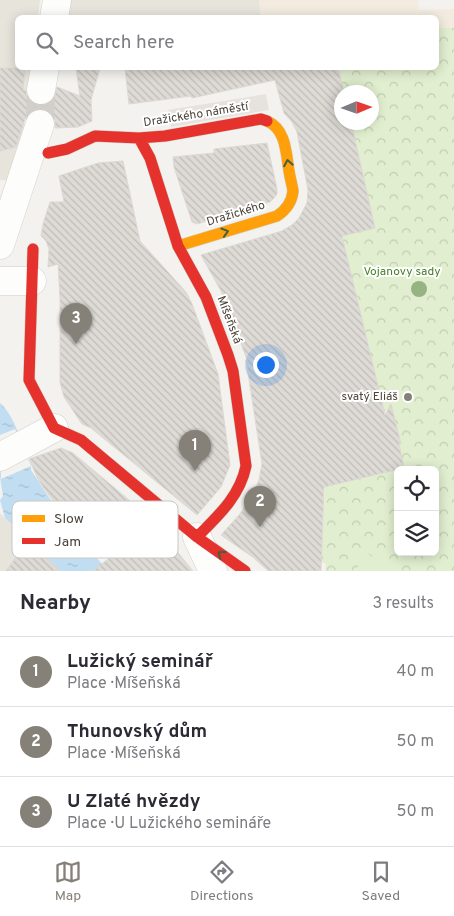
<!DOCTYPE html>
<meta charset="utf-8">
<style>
:root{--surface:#fff;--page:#f2f2f3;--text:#2b2b33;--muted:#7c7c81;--line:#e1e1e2;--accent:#868178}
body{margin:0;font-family:Overpass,sans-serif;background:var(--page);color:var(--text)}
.controls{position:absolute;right:15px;bottom:15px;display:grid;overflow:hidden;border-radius:8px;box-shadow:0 2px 12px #0003}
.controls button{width:45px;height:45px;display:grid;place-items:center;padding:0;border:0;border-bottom:1px solid var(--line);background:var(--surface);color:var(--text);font:25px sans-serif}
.compass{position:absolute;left:334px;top:85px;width:45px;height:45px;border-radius:50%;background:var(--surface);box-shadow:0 2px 12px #0003;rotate:88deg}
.you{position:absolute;left:265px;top:364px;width:18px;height:18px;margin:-12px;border:4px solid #fff;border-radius:50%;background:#1a73e8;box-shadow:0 0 0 8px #1a73e833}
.badge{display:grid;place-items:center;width:32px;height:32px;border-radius:50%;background:var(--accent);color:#fff;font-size:16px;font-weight:700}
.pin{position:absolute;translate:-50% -41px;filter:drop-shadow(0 1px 2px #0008)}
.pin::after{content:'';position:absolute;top:26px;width:18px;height:15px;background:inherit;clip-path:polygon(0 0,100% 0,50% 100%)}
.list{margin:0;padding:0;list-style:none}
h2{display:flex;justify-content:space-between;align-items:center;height:65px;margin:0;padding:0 20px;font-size:21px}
h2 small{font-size:16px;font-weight:400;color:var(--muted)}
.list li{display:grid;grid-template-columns:32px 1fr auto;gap:15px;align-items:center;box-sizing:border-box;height:70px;padding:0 20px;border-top:1px solid var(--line)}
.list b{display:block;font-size:19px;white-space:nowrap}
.list p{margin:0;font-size:16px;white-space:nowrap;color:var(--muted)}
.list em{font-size:16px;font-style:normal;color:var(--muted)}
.icon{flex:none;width:28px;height:28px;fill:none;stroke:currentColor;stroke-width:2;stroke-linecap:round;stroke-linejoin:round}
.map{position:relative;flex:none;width:454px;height:571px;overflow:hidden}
.search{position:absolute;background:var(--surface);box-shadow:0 2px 12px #0003;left:15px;right:15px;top:15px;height:55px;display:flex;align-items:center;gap:12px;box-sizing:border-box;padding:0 18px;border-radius:8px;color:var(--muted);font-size:19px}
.sheet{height:275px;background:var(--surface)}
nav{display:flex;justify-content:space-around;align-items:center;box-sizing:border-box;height:70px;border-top:1px solid var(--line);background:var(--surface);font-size:14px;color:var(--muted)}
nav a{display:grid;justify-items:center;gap:2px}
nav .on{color:var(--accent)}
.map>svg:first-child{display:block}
</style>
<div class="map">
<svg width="454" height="571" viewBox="0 0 454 571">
<defs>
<pattern id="park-crowns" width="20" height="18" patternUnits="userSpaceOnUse" patternTransform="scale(1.25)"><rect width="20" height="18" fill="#e1eecf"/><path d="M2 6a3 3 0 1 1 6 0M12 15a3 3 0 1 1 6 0" fill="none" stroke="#c3cdb2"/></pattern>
<pattern id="water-ripples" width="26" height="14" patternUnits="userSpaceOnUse" patternTransform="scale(1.25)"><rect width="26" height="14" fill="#c0ddf1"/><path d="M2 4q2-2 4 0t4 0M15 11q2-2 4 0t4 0" fill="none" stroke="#a6bfcf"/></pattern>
<pattern id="building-back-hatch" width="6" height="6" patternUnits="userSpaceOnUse" patternTransform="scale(1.25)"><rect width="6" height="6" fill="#dedbd6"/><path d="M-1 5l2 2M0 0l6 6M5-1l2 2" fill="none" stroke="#c0bdb8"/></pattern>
</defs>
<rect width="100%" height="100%" fill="#f4f2ee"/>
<path fill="#e7e4dc" d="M 0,0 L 40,0 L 38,17 L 18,18 L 18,68 L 31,68 L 28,89 L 0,92 Z
M 71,0 L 259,0 L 261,17 L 67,18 Z
M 28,124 L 8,180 L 0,180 L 0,126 Z
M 0,513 L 28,541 L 61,571 L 0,571 Z"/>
<path fill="#f3ebdf" d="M 259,0 L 418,0 L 419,10 L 454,9 L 454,42 L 437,42 L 436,18 L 261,17 Z"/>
<path fill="url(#park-crowns)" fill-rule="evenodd" d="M 437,28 L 454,28 L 454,571 L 325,571 L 326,564 L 321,562 L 325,487 L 404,468 L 399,444 L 400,443 L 390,410 L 384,411 L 342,236 L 375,227 L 351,123 L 372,122 L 372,92 L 344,92 L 336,68 L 436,68 ZM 398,470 L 435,470 L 435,552 L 398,552 Z"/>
<path fill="#e1eecf" d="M 366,553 L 396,571 L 355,571 Z"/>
<path fill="#e6e3df" d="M 266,94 L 269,110 L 171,127 L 168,110 Z"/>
<path fill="url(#water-ripples)" d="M 0,403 C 14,414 24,449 31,466 L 31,470 L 79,543 L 83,542 L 108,571 L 61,571 L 5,518 L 0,500 L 3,496 L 0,477 Z"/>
<path fill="#f4f2ee" d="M 15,429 L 31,466 L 1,479 L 0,435 Z"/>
<path fill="url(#building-back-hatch)" stroke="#dcd9d4" d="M 0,68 L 25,68 L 23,90 L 26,90 L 27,96 L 31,102 L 39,105 L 47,104 L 53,100 L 57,87 L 80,96 L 76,68 L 100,68 L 91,100 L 92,121 L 78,127 L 55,128 L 55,120 L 51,113 L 44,109 L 36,109 L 29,113 L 25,119 L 16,147 L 0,151 Z
M 125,68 L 338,68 L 344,92 L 342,92 L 342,122 L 351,122 L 375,228 L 342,236 L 385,415 L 391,404 L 401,444 L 399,444 L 404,468 L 324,487 L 321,571 L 268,571 L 254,558 L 221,535 L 240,514 L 253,494 L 259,480 L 262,464 L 246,360 L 248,362 L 221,291 L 201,255 L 282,231 L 292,225 L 299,218 L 307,203 L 308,190 L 297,132 L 292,122 L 284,113 L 275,80 L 192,98 L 191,96 L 129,104 Z
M 267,143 L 277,189 L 277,194 L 273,199 L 270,202 L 197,224 L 192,222 L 174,167 L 173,157 L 214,153 L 214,149 Z
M 123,161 L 140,241 L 186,292 L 192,304 L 218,374 L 230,465 L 221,487 L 197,515 L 91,428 L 82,424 L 64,397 L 60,382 L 60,298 L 58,264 L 48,267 L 49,249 L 46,241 L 41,236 L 43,224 L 50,202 L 64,202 L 59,176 L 98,163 Z
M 61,448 L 73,453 L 147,515 L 193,571 L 93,571 L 112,556 L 75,510 L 65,518 L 39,481 L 29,459 Z
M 28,541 L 61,571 L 6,571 Z"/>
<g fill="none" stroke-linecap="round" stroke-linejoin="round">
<path stroke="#d2cfca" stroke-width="28" stroke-dasharray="28 14" stroke-linecap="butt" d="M 40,124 L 41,90"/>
<g stroke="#d2d0cb" stroke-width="29">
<path id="street" d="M 54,18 L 57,0
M 41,90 L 45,68
M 0,245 L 40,124
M 0,281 L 32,281
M 0,457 L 54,428
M 197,537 L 213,571"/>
</g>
<g stroke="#d3cfc5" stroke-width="12">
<path id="slow" d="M 178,246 L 277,216 C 286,210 292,202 293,191 C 292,184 290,178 289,171 C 286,153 286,129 267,121"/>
</g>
<g stroke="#d3cfc5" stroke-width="12">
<path id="jam" d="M 139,138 L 150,158 L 178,246 L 206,297 L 228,355 L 233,371 L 246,466 C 240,496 218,516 197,537
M 48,153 L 67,149 L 95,136 L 139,138 L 165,136 L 261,119 L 267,121
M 33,249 L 29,380 L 54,428 L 81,440 L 197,537 L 245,571"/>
</g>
<use href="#street" stroke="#fdfdfc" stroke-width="28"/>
<use href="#slow" stroke="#ff9f0a" stroke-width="11"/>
<use href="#jam" stroke="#e5322d" stroke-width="11"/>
</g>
<circle fill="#96b382" cx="419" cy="289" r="8"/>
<defs><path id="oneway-chevron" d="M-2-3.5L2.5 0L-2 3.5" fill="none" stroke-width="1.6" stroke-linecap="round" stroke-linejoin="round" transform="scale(1.25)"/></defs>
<g stroke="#446040">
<use href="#oneway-chevron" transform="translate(288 163) rotate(-100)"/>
<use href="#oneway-chevron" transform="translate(225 232) rotate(-17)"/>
<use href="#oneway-chevron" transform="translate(221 554) rotate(-144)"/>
</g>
<circle fill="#868178" stroke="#fff" stroke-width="2" cx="408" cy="397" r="5"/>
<g text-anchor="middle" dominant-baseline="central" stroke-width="4" stroke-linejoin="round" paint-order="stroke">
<g font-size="12" fill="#4b4439" stroke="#fff">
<text transform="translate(196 115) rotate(-9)">Dražického náměstí</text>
<text transform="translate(236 214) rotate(-17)">Dražického</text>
<text transform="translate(229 320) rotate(69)">Míšeňská</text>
</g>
<g font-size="12" fill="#4a7f2a" stroke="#fff">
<text x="402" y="272">Vojanovy sady</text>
</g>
<g font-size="12" fill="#4b4439" stroke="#fff" text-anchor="end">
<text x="398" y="397">svatý Eliáš</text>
</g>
</g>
<rect x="12" y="501" width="166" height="57" rx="8" fill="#fff" stroke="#c9c7c4" stroke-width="1"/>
<rect x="22" y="515" width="23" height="7" fill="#ff9f0a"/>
<rect x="22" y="538" width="23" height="6" fill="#e5322d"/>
<g font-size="14" fill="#4b4439">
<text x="54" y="523">Slow</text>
<text x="54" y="546">Jam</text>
</g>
</svg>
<div class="controls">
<button><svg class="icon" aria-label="locate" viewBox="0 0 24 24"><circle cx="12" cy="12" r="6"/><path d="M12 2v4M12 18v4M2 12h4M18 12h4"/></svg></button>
<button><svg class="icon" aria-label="layers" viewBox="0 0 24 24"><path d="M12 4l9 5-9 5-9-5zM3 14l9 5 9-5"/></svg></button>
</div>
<svg class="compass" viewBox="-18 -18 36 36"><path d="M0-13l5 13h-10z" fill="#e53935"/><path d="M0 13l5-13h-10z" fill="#7c7c81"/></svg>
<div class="you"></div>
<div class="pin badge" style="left:195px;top:471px">1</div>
<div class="pin badge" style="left:260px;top:527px">2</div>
<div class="pin badge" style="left:76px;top:344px">3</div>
<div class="search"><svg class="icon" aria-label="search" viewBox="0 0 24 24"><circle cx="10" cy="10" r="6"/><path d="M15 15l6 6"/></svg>Search here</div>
</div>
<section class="sheet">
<h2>Nearby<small>3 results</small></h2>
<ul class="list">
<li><span class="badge">1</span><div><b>Lužický seminář</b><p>Place · Míšeňská</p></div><em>40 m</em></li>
<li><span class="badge">2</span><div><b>Thunovský dům</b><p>Place · Míšeňská</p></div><em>50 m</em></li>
<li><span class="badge">3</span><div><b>U Zlaté hvězdy</b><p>Place · U Lužického semináře</p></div><em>50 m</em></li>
</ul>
</section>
<nav>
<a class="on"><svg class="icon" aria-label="map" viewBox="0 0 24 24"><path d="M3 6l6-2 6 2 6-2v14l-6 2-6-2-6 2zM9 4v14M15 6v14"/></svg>Map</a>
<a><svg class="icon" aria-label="directions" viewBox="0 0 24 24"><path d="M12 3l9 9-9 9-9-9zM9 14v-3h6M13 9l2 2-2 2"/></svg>Directions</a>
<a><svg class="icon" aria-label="saved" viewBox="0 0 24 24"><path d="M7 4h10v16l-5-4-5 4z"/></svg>Saved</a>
</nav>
